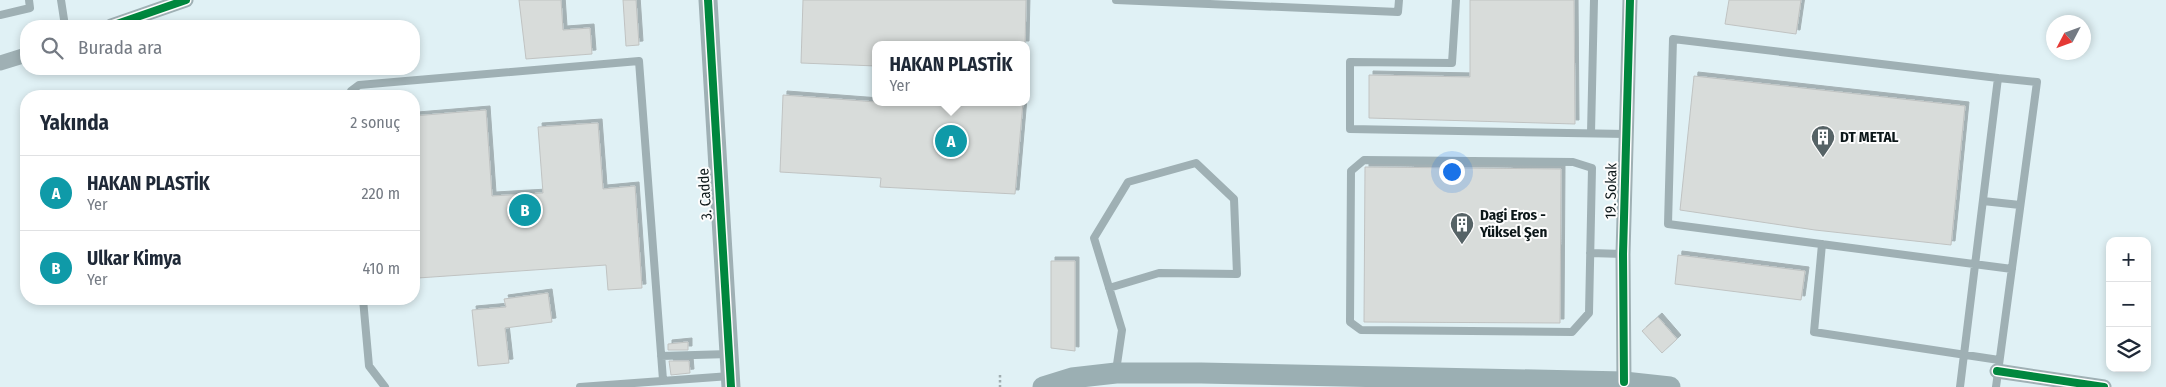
<!DOCTYPE html>
<html lang="tr">
<meta charset="utf-8">
<style>
:root{--surface:#fff;--page:#f2f2f3;--text:#1f2937;--muted:#747a83;--line:#e0e1e3;--accent:#ea580c}
body{margin:0;font-family:"Fira Sans Condensed",sans-serif;background:var(--page);color:var(--text)}
.controls{position:absolute;right:15px;bottom:15px;display:grid;overflow:hidden;border-radius:10px;box-shadow:0 2px 8px #0003}
.controls button{width:45px;height:45px;display:grid;place-items:center;padding:0;border:0;border-bottom:1px solid var(--line);background:var(--surface);color:var(--text);font:25px sans-serif}
.compass{position:absolute;left:2046px;top:15px;width:45px;height:45px;border-radius:50%;background:var(--surface);box-shadow:0 2px 8px #0003;rotate:229deg}
.you{position:absolute;left:1451px;top:171px;width:18px;height:18px;margin:-12px;border:4px solid #fff;border-radius:50%;background:#1a73e8;box-shadow:0 0 0 8px #1a73e833}
.badge{display:grid;place-items:center;width:32px;height:32px;border-radius:50%;background:var(--accent);color:#fff;font-size:16px;font-weight:700}
.pin{position:absolute;translate:-50% -50%;border:2px solid #fff;box-shadow:0 1px 5px #0006}
.popup{position:absolute;left:872px;top:41px;width:158px;height:65px;box-sizing:border-box;display:grid;place-content:center;border-radius:10px;background:var(--surface);filter:drop-shadow(0 1px 4px #0005);font-size:16px;white-space:nowrap;color:var(--muted)}
.popup b{font-size:19px;color:var(--text)}
.popup::after{content:'';position:absolute;left:50%;top:100%;margin-left:-10px;border:10px solid transparent;border-top-color:var(--surface)}
.list{margin:0;padding:0;list-style:none}
h2{display:flex;justify-content:space-between;align-items:center;height:65px;margin:0;padding:0 20px;font-size:21px}
h2 small{font-size:16px;font-weight:400;color:var(--muted)}
.list li{display:grid;grid-template-columns:32px 1fr auto;gap:15px;align-items:center;box-sizing:border-box;height:75px;padding:0 20px;border-top:1px solid var(--line)}
.list b{display:block;font-size:19px;white-space:nowrap}
.list p{margin:0;font-size:16px;white-space:nowrap;color:var(--muted)}
.list em{font-size:16px;font-style:normal;color:var(--muted)}
.icon{flex:none;width:28px;height:28px;fill:none;stroke:currentColor;stroke-width:2;stroke-linecap:round;stroke-linejoin:round}
.map{position:relative;flex:none;width:2166px;height:387px;overflow:hidden}
.search{position:absolute;background:var(--surface);box-shadow:0 2px 8px #0003;left:20px;top:20px;width:400px;height:55px;display:flex;align-items:center;gap:12px;box-sizing:border-box;padding:0 18px;border-radius:20px;color:var(--muted);font-size:19px}
.panel{position:absolute;background:var(--surface);box-shadow:0 2px 8px #0003;left:20px;top:90px;width:400px;height:215px;border-radius:20px}
.map>svg:first-child{display:block}
</style>
<div class="map">
<svg width="2166" height="387" viewBox="0 0 2166 387">
<defs>
<filter id="shadow"><feDropShadow dx="4" dy="-4" stdDeviation="0" flood-color="#0004"/></filter>
</defs>
<rect width="100%" height="100%" fill="#e0f1f5"/>
<path fill="#d8dcda" stroke="#c0c3c2" filter="url(#shadow)" d="M 519,0 L 561,0 L 563,30 L 590,28 L 592,54 L 526,59 Z
M 623,0 L 636,0 L 639,45 L 626,46 Z
M 803,0 L 1026,0 L 1025,45 L 876,45 L 876,66 L 801,63 Z
M 1470,0 L 1574,0 L 1575,124 L 1369,118 L 1369,75 L 1470,77 Z
M 1729,0 L 1801,0 L 1796,34 L 1725,24 Z
M 1694,76 L 1965,106 L 1951,245 L 1815,230 L 1680,210 Z
M 783,95 L 876,102 L 1023,102 L 1015,194 L 880,187 L 881,178 L 780,172 Z
M 486,110 L 492,196 L 543,193 L 538,127 L 598,123 L 603,189 L 635,186 L 642,288 L 608,290 L 606,265 L 418,278 L 414,218 L 414,116 Z
M 1365,167 L 1561,169 L 1560,323 L 1364,322 Z
M 1678,255 L 1805,271 L 1801,300 L 1675,284 Z
M 1051,261 L 1075,261 L 1075,351 L 1051,348 Z
M 548,293 L 552,322 L 505,328 L 509,363 L 478,366 L 472,310 L 506,307 L 504,299 Z
M 1658,317 L 1677,339 L 1662,353 L 1642,331 Z
M 688,342 L 688,350 L 668,350 L 668,344 Z
M 669,361 L 689,361 L 690,373 L 671,375 Z"/>
<g fill="none" stroke-linecap="round" stroke-linejoin="round">
<path stroke="#9fadb0" stroke-width="2.5" stroke-dasharray="2.5 2.5" stroke-linecap="butt" d="M 1000,375 L 1000,387"/>
<path stroke="#9fb0b4" stroke-width="8" d="M 61,0 L 65,26
M 1116,0 L 1398,12 L 1399,0
M 1456,0 L 1452,63 L 1350,62 L 1350,129 L 1626,134
M 0,15 L 30,8 L 29,0
M 1998,78 L 1673,39 L 1668,224 L 2012,269
M 349,96 L 351,91 L 359,85 L 639,61 L 663,380
M 1591,133 L 1594,0
M 1364,160 L 1573,162 L 1592,168 L 1589,313 L 1572,332 L 1361,330 L 1350,322 L 1351,171 Z
M 1983,201 L 2020,205
M 1822,244 L 1814,332 L 1999,360
M 1590,253 L 1623,254
M 1109,288 L 1159,273 L 1237,274 L 1234,199 L 1196,163 L 1128,182 L 1094,238 L 1122,330 L 1116,371
M 363,299 L 369,366 L 385,387
M 661,356 L 729,354
M 580,387 L 730,376
M 1960,387 L 1998,78 L 2037,82 L 1996,387"/>
<path stroke="#9fb0b4" stroke-width="15" d="M 111,26 L 186,0
M 0,63 L 26,55
M 1997,371 L 2104,387
M 1624,382 L 1623,254 L 1630,0"/>
<path stroke="#9fb0b4" stroke-width="19" d="M 708,0 L 731,387"/>
<path stroke="#9bafb3" stroke-width="21" d="M 1043,387 L 1072,378 L 1116,373 L 1201,373 L 1624,382 L 1670,387"/>
<g stroke="#fdfdfd" stroke-width="11">
<path id="cycleway" d="M 708,0 L 731,387
M 111,26 L 186,0
M 1997,371 L 2104,387
M 1624,382 L 1623,254 L 1630,0"/>
</g>
<use href="#cycleway" stroke="#00873e" stroke-width="8"/>
</g>
<defs>
<g id="building-pin" transform="scale(1.25)"><path d="M0 17L-7.5 6A9.5 9.5 0 1 1 7.5 6Z" fill="#566366" stroke="#fdfdfd"/><path d="M-4-6H4V6H1V3H-1V6H-4ZM-2.5-4.3h1.7v1.8h-1.7ZM.8-4.3h1.7v1.8H.8ZM-2.5-1h1.7V.8h-1.7ZM.8-1h1.7V.8H.8Z" fill="#fff"/></g>
</defs>
<g fill-rule="evenodd">
<use href="#building-pin" x="1823" y="137"/>
<use href="#building-pin" x="1462" y="224"/>
</g>
<g text-anchor="middle" dominant-baseline="central" stroke-width="4" stroke-linejoin="round" paint-order="stroke">
<g font-size="15" font-weight="bold" fill="#0c1719" stroke="#fdfdfd" text-anchor="start">
<text x="1840" y="137">DT METAL</text>
<text x="1480" y="215">Dagi Eros -<tspan x="1480" dy="17">Yüksel Şen</tspan></text>
</g>
<g font-size="15" fill="#0c1719" stroke="#fdfdfd">
<text transform="translate(1611 191) rotate(-89)">19. Sokak</text>
<text transform="translate(705 194) rotate(-94)">3. Cadde</text>
</g>
</g>
</svg>
<div class="controls">
<button>+</button>
<button>−</button>
<button><svg class="icon" aria-label="layers" viewBox="0 0 24 24"><path d="M12 4l9 5-9 5-9-5zM3 14l9 5 9-5"/></svg></button>
</div>
<svg class="compass" viewBox="-18 -18 36 36"><path d="M0-13l5 13h-10z" fill="#e53935"/><path d="M0 13l5-13h-10z" fill="#747a83"/></svg>
<div class="you"></div>
<div class="pin badge" style="left:951px;top:141px;background:#0f9aa8">A</div>
<div class="popup"><b>HAKAN PLASTİK</b>Yer</div>
<div class="pin badge" style="left:525px;top:210px;background:#0f9aa8">B</div>
<div class="search"><svg class="icon" aria-label="search" viewBox="0 0 24 24"><circle cx="10" cy="10" r="6"/><path d="M15 15l6 6"/></svg>Burada ara</div>
<section class="panel">
<h2>Yakında<small>2 sonuç</small></h2>
<ul class="list">
<li><span class="badge" style="background:#0f9aa8">A</span><div><b>HAKAN PLASTİK</b><p>Yer</p></div><em>220 m</em></li>
<li><span class="badge" style="background:#0f9aa8">B</span><div><b>Ulkar Kimya</b><p>Yer</p></div><em>410 m</em></li>
</ul>
</section>
</div>
